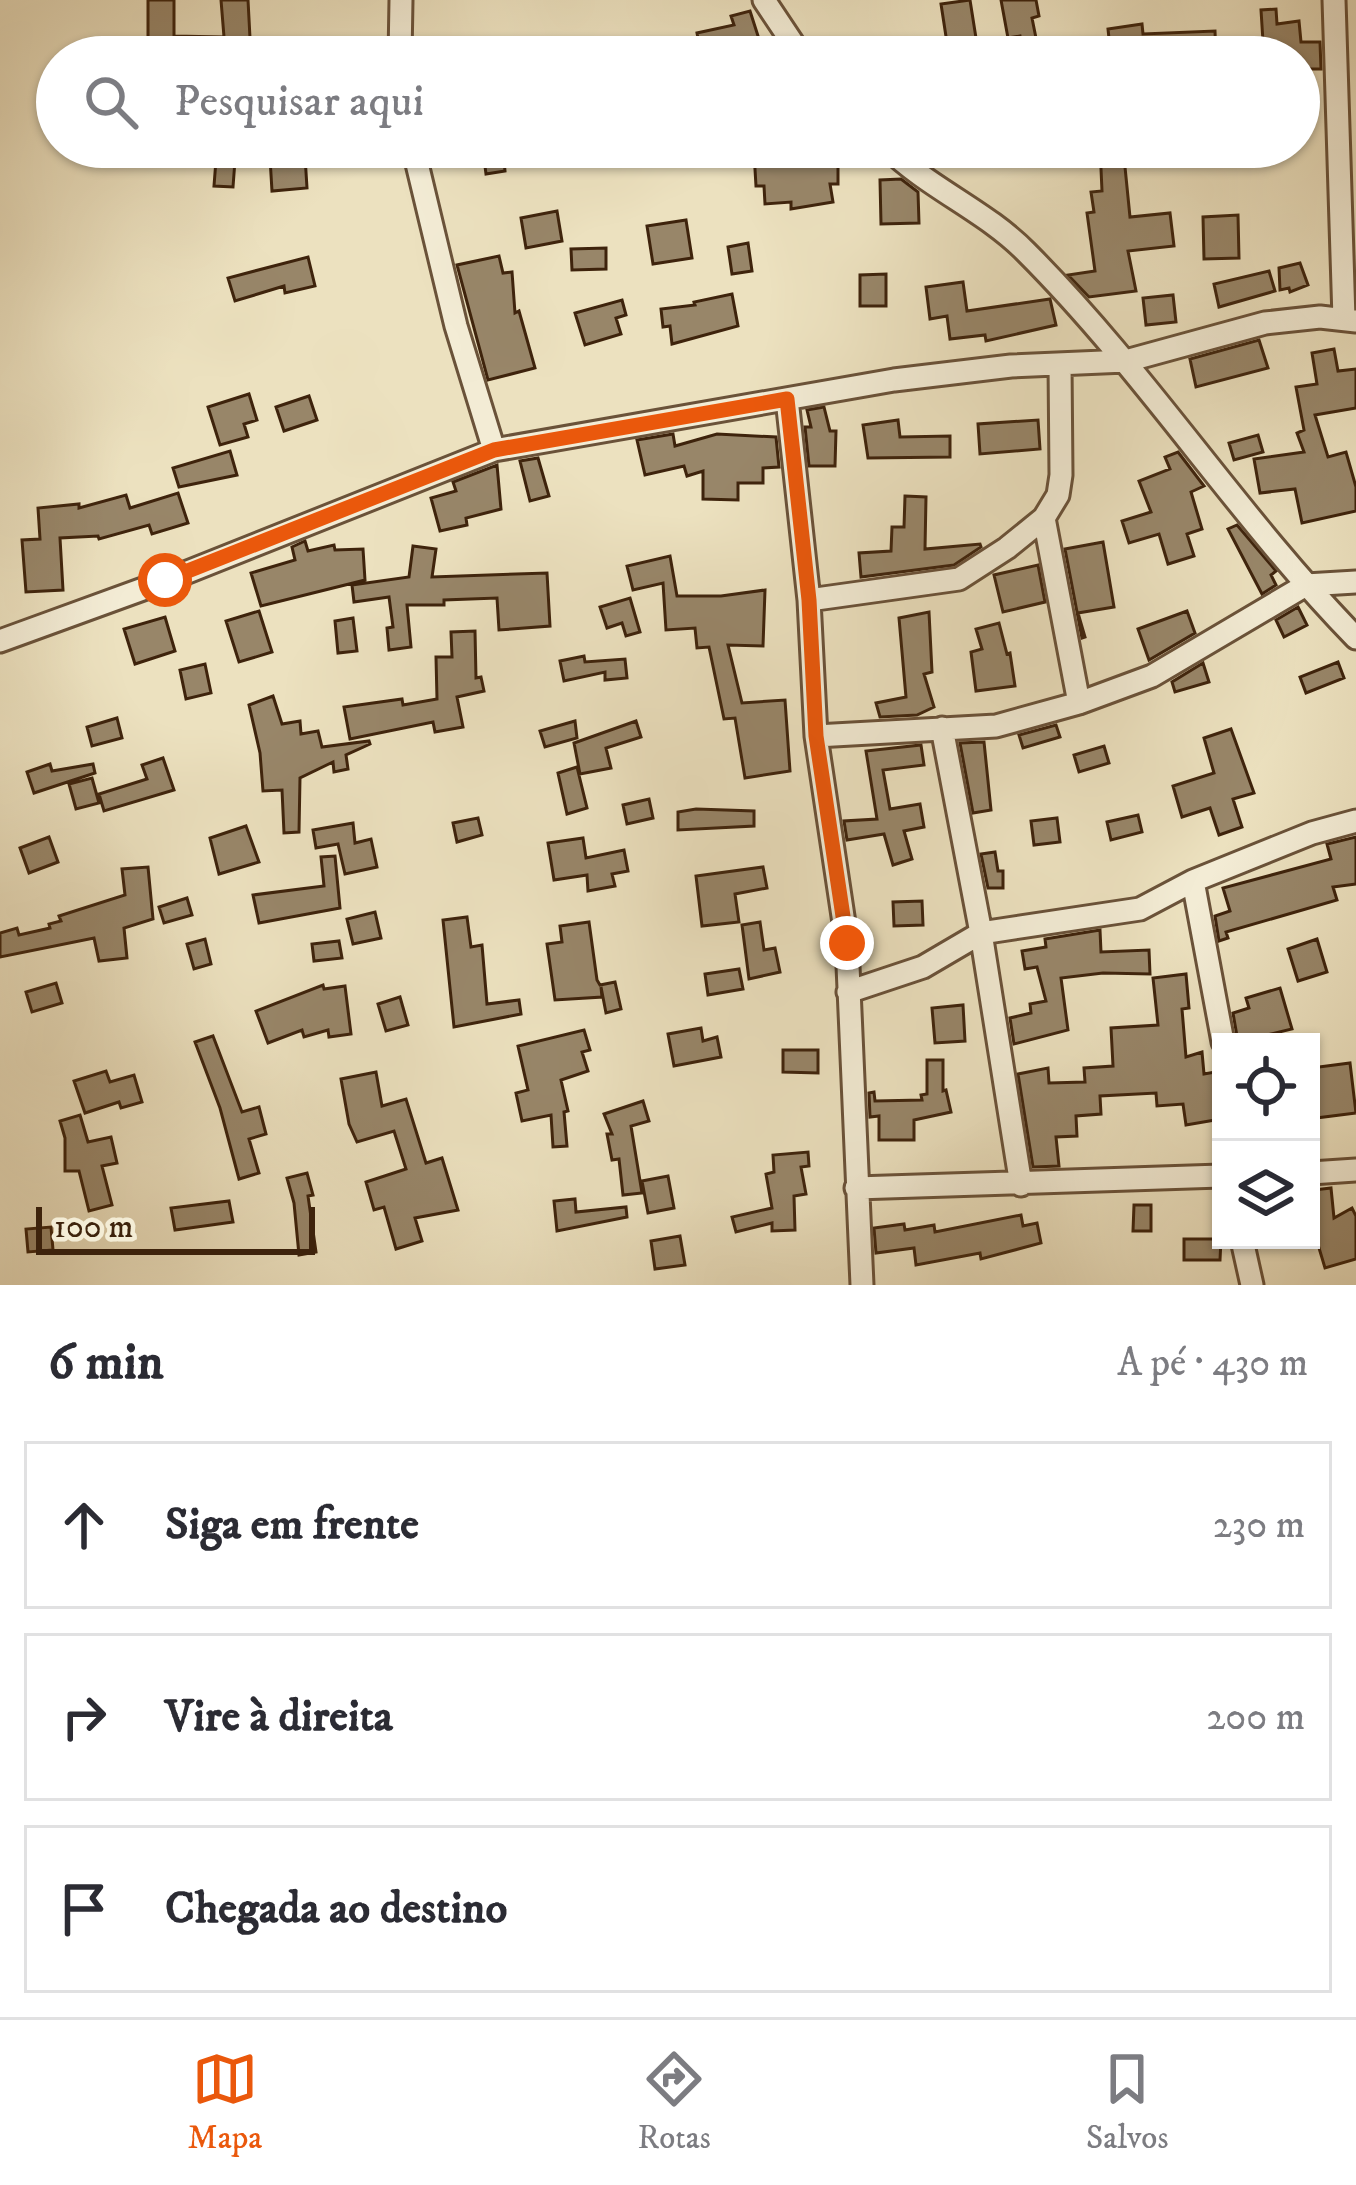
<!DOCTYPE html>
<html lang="pt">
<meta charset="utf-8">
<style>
:root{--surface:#fff;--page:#f2f2f3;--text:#2b2b33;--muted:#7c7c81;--line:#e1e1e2;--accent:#ea580c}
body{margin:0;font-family:"IM FELL DW Pica",serif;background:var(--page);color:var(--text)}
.controls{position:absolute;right:36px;bottom:36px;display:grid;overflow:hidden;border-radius:0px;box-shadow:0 3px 9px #0004}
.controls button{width:108px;height:108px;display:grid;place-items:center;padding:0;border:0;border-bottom:3px solid var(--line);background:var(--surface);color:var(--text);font:60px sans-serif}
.scale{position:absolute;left:36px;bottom:30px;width:279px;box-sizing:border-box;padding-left:12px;border:6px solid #3e230c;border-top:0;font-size:33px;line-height:42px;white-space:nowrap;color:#3e230c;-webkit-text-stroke:9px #f3ecd5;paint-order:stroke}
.stop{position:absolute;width:36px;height:36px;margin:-27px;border:9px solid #ea580c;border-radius:50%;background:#fff}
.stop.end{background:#ea580c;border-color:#fff;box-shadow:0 3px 12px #0008}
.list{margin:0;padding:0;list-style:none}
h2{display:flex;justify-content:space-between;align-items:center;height:156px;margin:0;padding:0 48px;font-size:51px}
h2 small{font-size:39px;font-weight:400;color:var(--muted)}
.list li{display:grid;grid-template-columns:78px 1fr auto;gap:36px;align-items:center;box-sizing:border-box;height:168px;margin:0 24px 24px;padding:0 24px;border:3px solid var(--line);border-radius:0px}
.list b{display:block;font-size:45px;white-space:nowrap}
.list em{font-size:39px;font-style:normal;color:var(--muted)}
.icon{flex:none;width:66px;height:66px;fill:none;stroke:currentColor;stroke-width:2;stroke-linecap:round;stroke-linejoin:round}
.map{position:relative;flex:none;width:1356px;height:1285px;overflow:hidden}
.search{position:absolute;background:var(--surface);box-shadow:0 3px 9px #0004;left:36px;right:36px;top:36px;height:132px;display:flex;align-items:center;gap:30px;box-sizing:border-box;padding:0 42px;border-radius:66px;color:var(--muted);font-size:45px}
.sheet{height:732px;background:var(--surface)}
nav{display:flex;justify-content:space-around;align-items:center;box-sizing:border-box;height:168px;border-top:3px solid var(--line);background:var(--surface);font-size:33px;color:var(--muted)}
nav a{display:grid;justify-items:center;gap:6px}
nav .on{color:var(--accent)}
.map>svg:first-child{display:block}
</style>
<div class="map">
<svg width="1356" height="1285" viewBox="0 0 1356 1285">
<rect width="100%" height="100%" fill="#ece1bf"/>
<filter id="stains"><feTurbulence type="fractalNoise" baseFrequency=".00167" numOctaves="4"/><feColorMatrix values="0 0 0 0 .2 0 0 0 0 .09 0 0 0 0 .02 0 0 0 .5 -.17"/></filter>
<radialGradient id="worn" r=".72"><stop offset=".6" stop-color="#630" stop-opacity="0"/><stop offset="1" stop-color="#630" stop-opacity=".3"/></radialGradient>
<path fill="#988669" stroke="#3e230c" stroke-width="3" d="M 148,0 L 174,0 L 174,36 L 224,37 L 221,0 L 248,0 L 251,57 L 148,57 Z
M 970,0 L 976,38 L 947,43 L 941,4 Z
M 1001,0 L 1036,0 L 1039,16 L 1032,18 L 1039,53 L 1024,56 L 1020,36 L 1008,38 Z
M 1276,9 L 1277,24 L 1299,21 L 1301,42 L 1320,42 L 1321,69 L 1299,69 L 1299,57 L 1264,57 L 1261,10 Z
M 750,11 L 759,39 L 700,49 L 697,33 L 734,25 L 731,16 Z
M 1142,24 L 1143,34 L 1215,31 L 1216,57 L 1111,57 L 1108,29 Z
M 217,147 L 236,147 L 233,187 L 214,186 Z
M 1100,147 L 1123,147 L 1130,217 L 1170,213 L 1174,246 L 1128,251 L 1136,291 L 1089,297 L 1068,275 L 1095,271 L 1087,213 L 1094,212 L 1091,192 L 1102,191 Z
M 503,148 L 505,171 L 486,174 L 483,151 Z
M 790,149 L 791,160 L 838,158 L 838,184 L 830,184 L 833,202 L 791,209 L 791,202 L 765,204 L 764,186 L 756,186 L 754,152 Z
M 305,156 L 307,188 L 272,191 L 270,158 Z
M 901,179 L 918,192 L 919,223 L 881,224 L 880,180 Z
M 557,211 L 562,241 L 526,248 L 521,218 Z
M 1238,215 L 1239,258 L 1204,259 L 1203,217 Z
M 686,220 L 692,258 L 653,264 L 647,226 Z
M 748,243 L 752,271 L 732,274 L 728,247 Z
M 606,248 L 606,269 L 572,270 L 571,249 Z
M 499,256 L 503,273 L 512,272 L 515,313 L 519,311 L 535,368 L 488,380 L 457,265 Z
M 308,257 L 315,286 L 285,293 L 284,286 L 235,301 L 228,278 Z
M 1300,263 L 1308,285 L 1290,292 L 1289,288 L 1280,290 L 1279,268 Z
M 1269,271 L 1275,291 L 1219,307 L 1214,284 Z
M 886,274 L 886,306 L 860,306 L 860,275 Z
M 963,282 L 967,311 L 1050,299 L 1056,325 L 986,341 L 985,335 L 950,339 L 947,316 L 930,319 L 926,287 Z
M 732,294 L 738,326 L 672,344 L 670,326 L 663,327 L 661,309 L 695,305 L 694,302 Z
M 1173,295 L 1176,322 L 1146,325 L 1143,298 Z
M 622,300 L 626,315 L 616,318 L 621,334 L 585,345 L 575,313 Z
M 1259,340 L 1268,368 L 1196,387 L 1190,359 Z
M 1334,349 L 1338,371 L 1356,369 L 1356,408 L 1315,415 L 1328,457 L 1346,452 L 1356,487 L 1356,511 L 1302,523 L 1295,489 L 1260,493 L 1254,459 L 1304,452 L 1297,433 L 1304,430 L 1296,387 L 1317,384 L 1312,353 Z
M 249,394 L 257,420 L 244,424 L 248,437 L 220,445 L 208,407 Z
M 309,396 L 317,420 L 284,431 L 276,407 Z
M 824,407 L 830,431 L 836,431 L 835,466 L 809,466 L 805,427 L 811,427 L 807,410 Z
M 898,420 L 900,437 L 950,436 L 950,457 L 868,458 L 863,425 Z
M 1038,420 L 1040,449 L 980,454 L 978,424 Z
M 673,434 L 675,446 L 717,434 L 776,437 L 779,467 L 763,468 L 763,483 L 738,483 L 738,500 L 703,499 L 703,471 L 687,476 L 684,466 L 645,475 L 637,440 Z
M 1258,435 L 1263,452 L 1234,460 L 1229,443 Z
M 230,451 L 237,475 L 179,487 L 173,468 Z
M 1178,452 L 1204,486 L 1191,492 L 1202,529 L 1187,534 L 1194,556 L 1168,564 L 1159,534 L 1129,543 L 1122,521 L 1151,512 L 1139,481 L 1170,469 L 1165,457 Z
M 538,458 L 549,496 L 530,501 L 520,461 Z
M 497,465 L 501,509 L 466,518 L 467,525 L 440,531 L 431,498 L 456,491 L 453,482 Z
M 178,493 L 188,523 L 152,534 L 149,525 L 99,539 L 98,536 L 60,538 L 63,590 L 26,592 L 22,540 L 40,539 L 38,508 L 79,504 L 79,508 L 126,495 L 130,508 Z
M 905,496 L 926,497 L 925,549 L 980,544 L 981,547 L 954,565 L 861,577 L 859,553 L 891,551 L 892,527 L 904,527 Z
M 1237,525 L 1276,571 L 1271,575 L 1276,585 L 1262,594 L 1228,529 Z
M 305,541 L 308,551 L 334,545 L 335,550 L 363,549 L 365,580 L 261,606 L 251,573 L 295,560 L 292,547 Z
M 1103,542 L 1114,607 L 1078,613 L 1085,637 L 1082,638 L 1065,549 Z
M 413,546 L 436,549 L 432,577 L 547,573 L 550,626 L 499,630 L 497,598 L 444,600 L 444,605 L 407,605 L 411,647 L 389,650 L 387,628 L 393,627 L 389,597 L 354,602 L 352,585 L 409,577 Z
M 670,556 L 677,596 L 721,596 L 765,590 L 763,646 L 728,645 L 742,703 L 785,700 L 790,771 L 745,778 L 735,718 L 724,719 L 709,647 L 697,648 L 695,628 L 666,630 L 663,583 L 633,590 L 627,566 Z
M 1038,565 L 1045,602 L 1003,612 L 994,575 Z
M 630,598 L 640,632 L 626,636 L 622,623 L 607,628 L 600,607 Z
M 1298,607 L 1307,625 L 1284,637 L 1276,620 Z
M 259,611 L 272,652 L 239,662 L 226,621 Z
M 1187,611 L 1195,633 L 1149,660 L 1138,629 Z
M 929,612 L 932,672 L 924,674 L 934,707 L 917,715 L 880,717 L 876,703 L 906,697 L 899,618 Z
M 165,617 L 175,651 L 135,664 L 124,629 Z
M 353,618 L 357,651 L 338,653 L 335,621 Z
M 999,623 L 1007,654 L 1010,653 L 1015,686 L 976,691 L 971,652 L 982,649 L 976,629 Z
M 475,631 L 476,678 L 481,677 L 484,691 L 457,697 L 463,727 L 435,732 L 433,722 L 350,739 L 344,707 L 402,699 L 403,705 L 437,699 L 436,657 L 452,657 L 451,632 Z
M 584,656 L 585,662 L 625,659 L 627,678 L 605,680 L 605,672 L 564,681 L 560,661 Z
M 1338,662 L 1344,678 L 1306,693 L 1300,677 Z
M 1203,663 L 1209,682 L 1175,692 L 1172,682 Z
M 205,664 L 211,693 L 186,699 L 180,670 Z
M 273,696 L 282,724 L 300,721 L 301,734 L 318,731 L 322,747 L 369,741 L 370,744 L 346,755 L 348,769 L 334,772 L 333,762 L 300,778 L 299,832 L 284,833 L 282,790 L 263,791 L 260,753 L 249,705 Z
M 117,718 L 122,738 L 92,746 L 87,727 Z
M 575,721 L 577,738 L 545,747 L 540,731 Z
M 636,721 L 641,737 L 606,748 L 611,768 L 580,774 L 574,743 Z
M 1056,725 L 1060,737 L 1023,748 L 1019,735 Z
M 1231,729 L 1254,793 L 1233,799 L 1242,827 L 1219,835 L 1210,808 L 1182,817 L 1173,786 L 1214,773 L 1204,738 Z
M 984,742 L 991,810 L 973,813 L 960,743 Z
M 921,745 L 924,765 L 883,770 L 890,809 L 920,804 L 924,827 L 904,831 L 912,859 L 893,865 L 884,834 L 847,840 L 844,821 L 877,819 L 866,751 Z
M 1104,746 L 1109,763 L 1079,772 L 1074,755 Z
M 163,758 L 174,790 L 104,811 L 99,794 L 147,779 L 142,765 Z
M 50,764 L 52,771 L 93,764 L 95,773 L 34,793 L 27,772 Z
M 577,767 L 587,808 L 567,814 L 558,773 Z
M 92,778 L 99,803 L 76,809 L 69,784 Z
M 649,799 L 653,818 L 627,824 L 623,805 Z
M 696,809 L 754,811 L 754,826 L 678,830 L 678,812 Z
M 1138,815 L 1142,832 L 1111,840 L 1107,822 Z
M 478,818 L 482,835 L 457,842 L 453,823 Z
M 1057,818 L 1060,842 L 1034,845 L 1031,821 Z
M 353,823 L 355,843 L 371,839 L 377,867 L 345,874 L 338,844 L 316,848 L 313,830 Z
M 246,826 L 259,862 L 219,874 L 210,838 Z
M 49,837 L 58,862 L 29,873 L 20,848 Z
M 1356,837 L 1356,884 L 1333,887 L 1337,900 L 1226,932 L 1228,938 L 1219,941 L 1215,916 L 1230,911 L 1223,888 L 1331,859 L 1327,844 Z
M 583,838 L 586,858 L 624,850 L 628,871 L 612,874 L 615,886 L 588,891 L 587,875 L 554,880 L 548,843 Z
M 995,852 L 998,871 L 1003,871 L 1003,888 L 988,888 L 981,854 Z
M 335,856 L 340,908 L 259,923 L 253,895 L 324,886 L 321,857 Z
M 148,867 L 153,919 L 124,928 L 127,958 L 99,961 L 94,938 L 0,957 L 0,933 L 17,928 L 19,935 L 50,928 L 49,924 L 61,921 L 59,916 L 125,895 L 122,869 Z
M 763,867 L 767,888 L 735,894 L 739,922 L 702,926 L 696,876 Z
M 187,898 L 192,915 L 164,923 L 159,907 Z
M 922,901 L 923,925 L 894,926 L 893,902 Z
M 375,912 L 381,938 L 353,944 L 347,919 Z
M 467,917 L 471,947 L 482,945 L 487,1004 L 519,1000 L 521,1014 L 454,1027 L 443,920 Z
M 589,922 L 597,980 L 600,985 L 615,982 L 621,1009 L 606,1013 L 601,987 L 602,997 L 555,1000 L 547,944 L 562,942 L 560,926 Z
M 760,922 L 764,950 L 775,948 L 780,972 L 749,979 L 742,925 Z
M 1100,930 L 1101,952 L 1149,950 L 1150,974 L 1103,973 L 1061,978 L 1068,1030 L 1014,1044 L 1010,1018 L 1031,1013 L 1030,1004 L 1046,1001 L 1037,967 L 1025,969 L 1022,951 L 1046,947 L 1045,939 Z
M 205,939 L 211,964 L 194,969 L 187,944 Z
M 1317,939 L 1327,972 L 1298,981 L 1288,949 Z
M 339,941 L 342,958 L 314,961 L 312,944 Z
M 739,969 L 743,989 L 708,995 L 705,974 Z
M 1186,974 L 1189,1008 L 1182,1009 L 1186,1057 L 1202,1052 L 1204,1074 L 1221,1071 L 1221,1119 L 1186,1125 L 1183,1104 L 1157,1106 L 1156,1093 L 1100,1096 L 1101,1114 L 1076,1116 L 1077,1136 L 1056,1137 L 1059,1166 L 1033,1167 L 1018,1074 L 1048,1068 L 1049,1083 L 1085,1082 L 1084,1068 L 1113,1066 L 1111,1028 L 1158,1025 L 1153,978 Z
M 56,983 L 62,1003 L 32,1012 L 26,992 Z
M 323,985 L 324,989 L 345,986 L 351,1034 L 329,1037 L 328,1030 L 304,1037 L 302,1030 L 268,1043 L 256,1011 Z
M 1280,988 L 1292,1029 L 1238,1042 L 1233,1013 L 1249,1008 L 1246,998 Z
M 400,997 L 408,1025 L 386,1031 L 378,1004 Z
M 963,1005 L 965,1041 L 935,1043 L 932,1008 Z
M 701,1028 L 703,1041 L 717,1037 L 721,1057 L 674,1066 L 668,1034 Z
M 584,1030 L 590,1050 L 582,1052 L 588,1071 L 561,1080 L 568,1111 L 564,1112 L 567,1146 L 553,1147 L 551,1115 L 522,1121 L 516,1093 L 528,1090 L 518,1046 Z
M 213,1036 L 242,1112 L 259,1107 L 266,1134 L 249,1139 L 259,1173 L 239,1179 L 220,1108 L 195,1042 Z
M 783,1050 L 818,1050 L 818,1073 L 783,1072 Z
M 927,1060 L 943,1060 L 943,1091 L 946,1090 L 951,1112 L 914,1120 L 914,1140 L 879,1140 L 879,1116 L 870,1117 L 869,1093 L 874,1092 L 875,1101 L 922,1100 L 921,1095 L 927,1094 Z
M 1350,1063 L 1356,1113 L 1316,1118 L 1311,1068 Z
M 106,1071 L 110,1082 L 134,1075 L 142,1102 L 121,1108 L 119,1102 L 85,1113 L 74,1081 Z
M 376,1072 L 382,1106 L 406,1099 L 426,1163 L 442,1158 L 458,1210 L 415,1218 L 422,1241 L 396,1249 L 384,1207 L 374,1210 L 366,1182 L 406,1169 L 394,1131 L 357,1142 L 349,1124 L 341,1079 Z
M 643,1101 L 649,1121 L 631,1126 L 642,1193 L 623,1195 L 619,1159 L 612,1160 L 607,1134 L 612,1134 L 604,1114 Z
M 80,1115 L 88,1142 L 111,1137 L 117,1163 L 102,1166 L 112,1205 L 89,1211 L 79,1171 L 65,1171 L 65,1138 L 60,1121 Z
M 808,1152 L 809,1166 L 801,1167 L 806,1194 L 794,1196 L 795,1230 L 772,1231 L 772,1223 L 736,1232 L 732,1217 L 772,1208 L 766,1174 L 774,1172 L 773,1155 Z
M 307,1173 L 313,1195 L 308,1196 L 316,1252 L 299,1255 L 294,1203 L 287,1178 Z
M 668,1176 L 674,1208 L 648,1213 L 642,1181 Z
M 1331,1188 L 1334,1218 L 1352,1208 L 1356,1216 L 1356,1259 L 1325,1268 L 1316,1238 L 1314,1190 Z
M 575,1199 L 576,1212 L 626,1207 L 627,1217 L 557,1231 L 554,1201 Z
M 229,1201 L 233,1222 L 175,1230 L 171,1208 Z
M 1134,1205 L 1151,1205 L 1151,1231 L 1133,1231 Z
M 1021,1215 L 1023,1226 L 1037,1223 L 1041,1243 L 981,1259 L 980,1253 L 916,1265 L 914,1248 L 876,1253 L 874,1228 L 904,1224 L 905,1230 L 934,1225 L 935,1232 Z
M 51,1227 L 53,1250 L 28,1252 L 26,1229 Z
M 680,1236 L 685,1265 L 655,1269 L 651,1241 Z
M 1184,1239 L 1221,1239 L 1220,1260 L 1184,1260 Z"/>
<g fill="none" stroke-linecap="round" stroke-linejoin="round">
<g stroke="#6a5239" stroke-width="27">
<path id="street" d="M 764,0 L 802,57
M 1334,0 L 1344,319
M 400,57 L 401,0
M 413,147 L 456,326 L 494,450
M 887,147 C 928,188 986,211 1026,252 C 1146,372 1238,517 1356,638
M 787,399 L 809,600 L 816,736 L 847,943 L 862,1285
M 1044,518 L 1079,703
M 809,600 L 959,579 L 1007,548 L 1044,518 L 1058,495 L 1061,475 L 1060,364
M 0,641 L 165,581 L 494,450 L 894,380 L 1011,366 L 1126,361 L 1265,323 L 1320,317 L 1356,321
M 942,728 L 981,933 L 1021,1185
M 816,736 L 996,726 L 1079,703 L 1152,676 L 1306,585 L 1356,582
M 1193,881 L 1223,1042
M 848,992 L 923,967 L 981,933 L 1140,909 L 1193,881 L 1312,833 L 1356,821
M 1311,1173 L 1356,1170
M 856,1188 L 1221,1176
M 1242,1240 L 1252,1285"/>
</g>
<use href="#street" stroke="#f3ecd5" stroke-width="21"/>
</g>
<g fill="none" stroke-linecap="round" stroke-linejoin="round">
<path stroke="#ea580c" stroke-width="15" d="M 165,580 L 494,450 L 787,399 L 809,600 L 816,736 L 847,943"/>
</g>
<rect width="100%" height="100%" filter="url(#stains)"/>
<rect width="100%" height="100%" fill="url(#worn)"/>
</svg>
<div class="controls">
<button><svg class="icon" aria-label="locate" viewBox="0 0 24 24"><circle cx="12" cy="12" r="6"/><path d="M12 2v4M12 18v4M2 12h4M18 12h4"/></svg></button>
<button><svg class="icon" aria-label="layers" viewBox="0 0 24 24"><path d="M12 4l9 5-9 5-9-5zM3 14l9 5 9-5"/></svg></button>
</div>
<div class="scale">100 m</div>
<div class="stop" style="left:165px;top:580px"></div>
<div class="stop end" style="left:847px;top:943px"></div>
<div class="search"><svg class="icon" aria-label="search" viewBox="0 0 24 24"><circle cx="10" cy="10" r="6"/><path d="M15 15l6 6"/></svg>Pesquisar aqui</div>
</div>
<section class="sheet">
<h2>6 min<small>A pé · 430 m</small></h2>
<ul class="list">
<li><svg class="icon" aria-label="ahead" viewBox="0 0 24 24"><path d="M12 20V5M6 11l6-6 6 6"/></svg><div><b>Siga em frente</b></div><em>230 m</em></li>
<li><svg class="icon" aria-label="right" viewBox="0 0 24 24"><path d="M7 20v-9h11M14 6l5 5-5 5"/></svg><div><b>Vire à direita</b></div><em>200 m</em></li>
<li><svg class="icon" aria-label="arrive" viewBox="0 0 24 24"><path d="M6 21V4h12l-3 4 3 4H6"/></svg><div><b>Chegada ao destino</b></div></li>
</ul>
</section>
<nav>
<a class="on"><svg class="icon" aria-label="map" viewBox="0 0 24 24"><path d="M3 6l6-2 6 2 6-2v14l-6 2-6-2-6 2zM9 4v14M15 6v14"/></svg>Mapa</a>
<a><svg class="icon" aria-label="directions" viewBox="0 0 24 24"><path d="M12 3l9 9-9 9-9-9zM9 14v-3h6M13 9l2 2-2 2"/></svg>Rotas</a>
<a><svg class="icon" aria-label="saved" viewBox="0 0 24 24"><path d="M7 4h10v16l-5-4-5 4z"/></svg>Salvos</a>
</nav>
